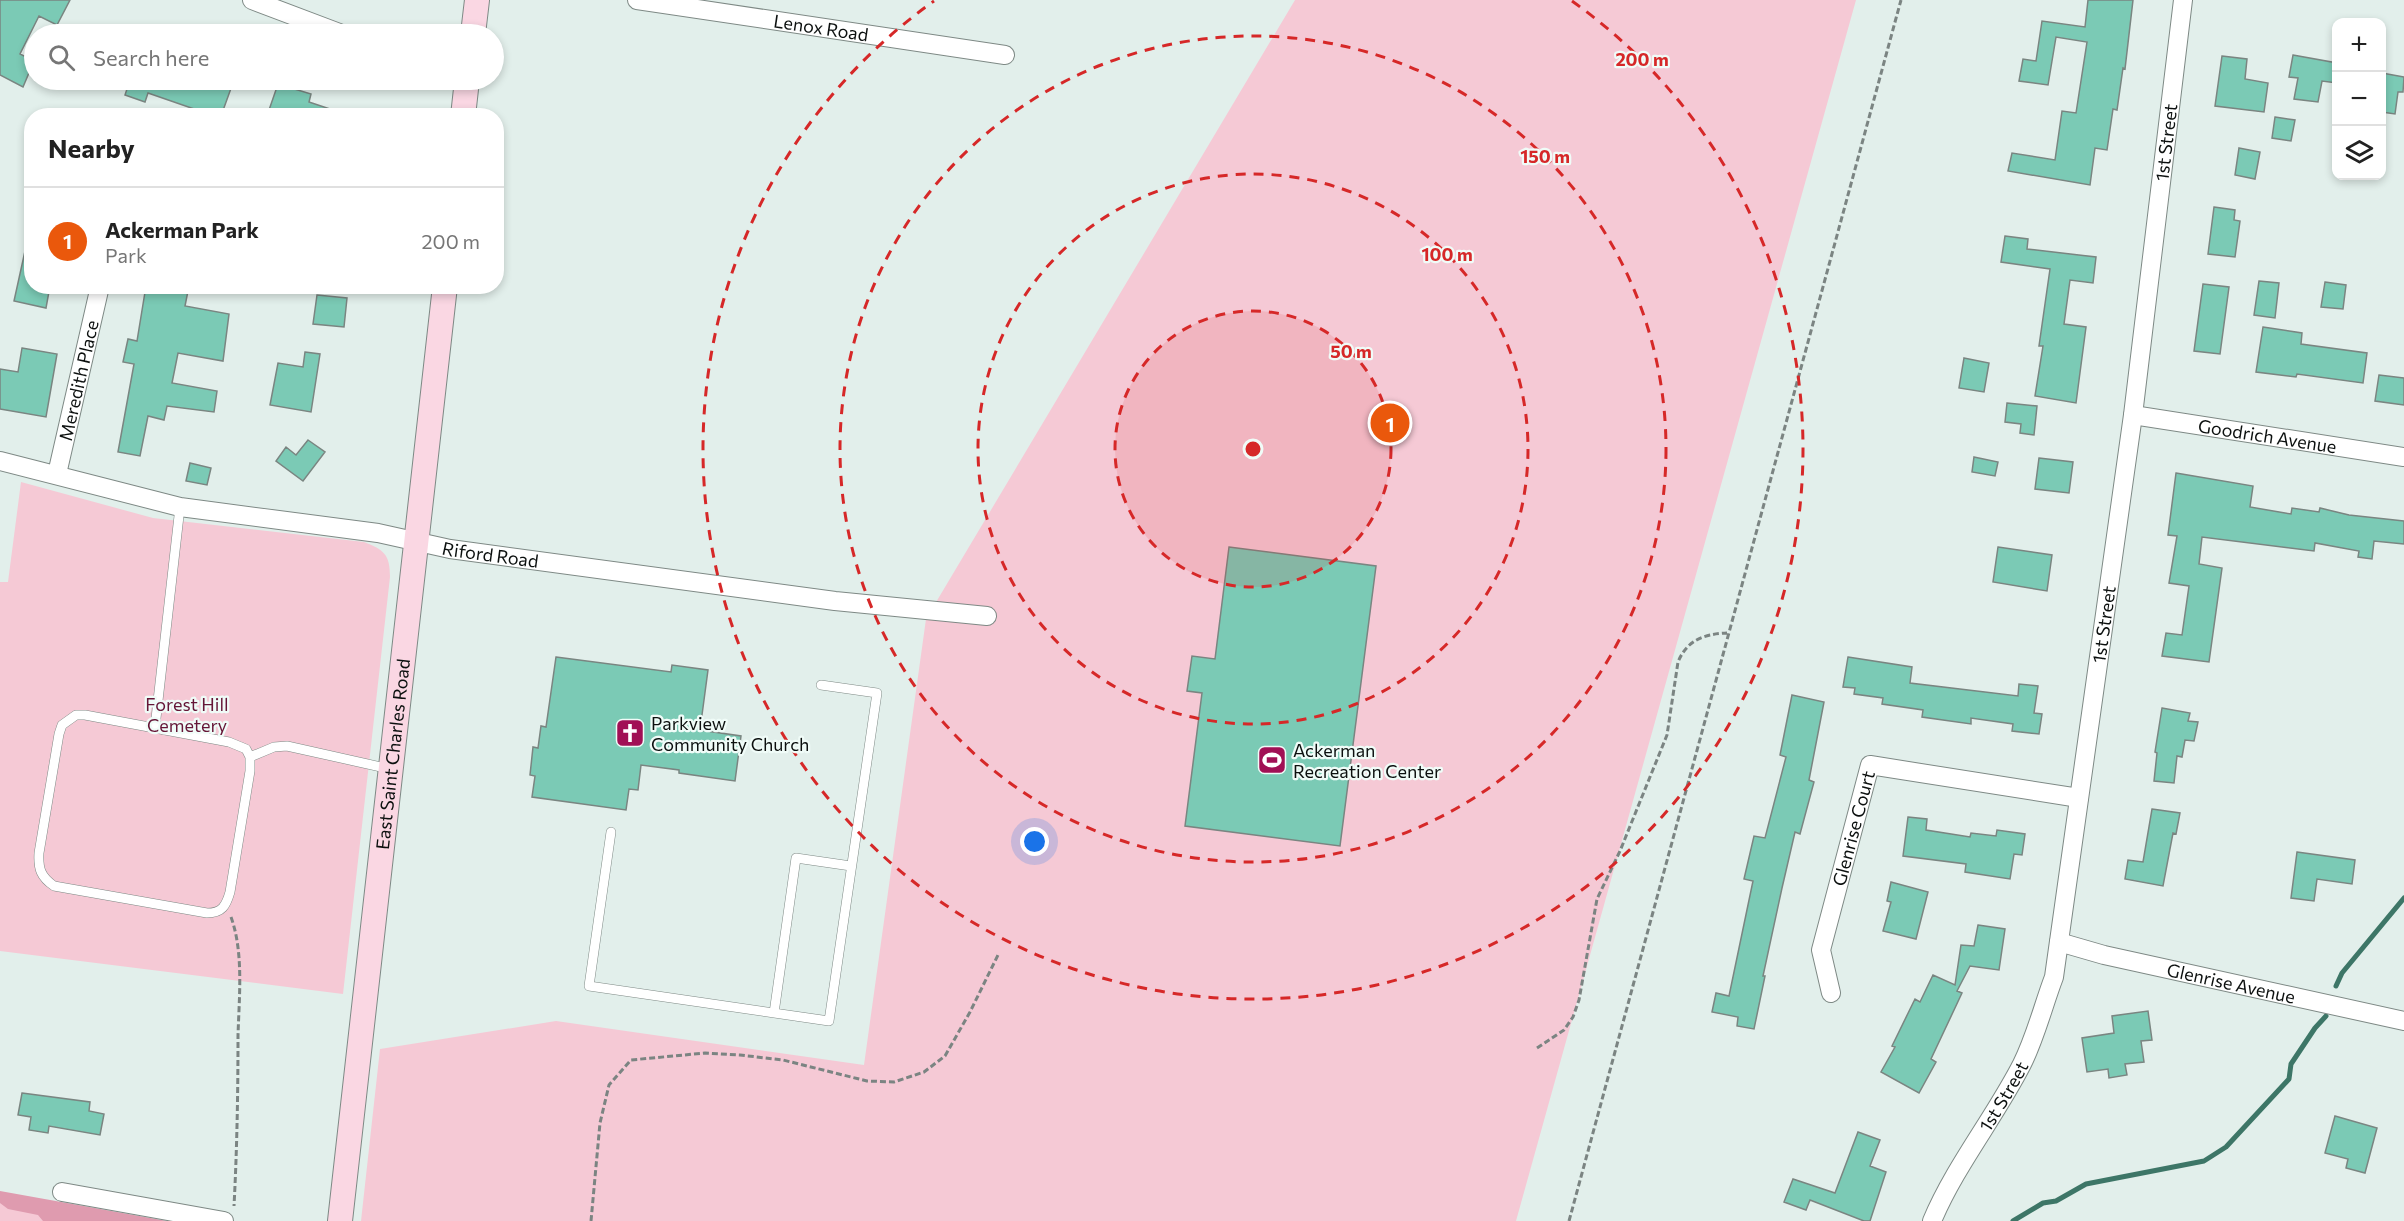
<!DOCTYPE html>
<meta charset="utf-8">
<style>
:root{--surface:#fff;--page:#f2f2f2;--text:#222;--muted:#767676;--line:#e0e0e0;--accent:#ea580c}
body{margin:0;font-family:Commissioner,sans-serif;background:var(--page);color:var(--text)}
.controls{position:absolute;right:18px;top:18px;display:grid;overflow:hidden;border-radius:12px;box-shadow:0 3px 9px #0003}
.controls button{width:54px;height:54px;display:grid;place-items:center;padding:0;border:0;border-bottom:2px solid var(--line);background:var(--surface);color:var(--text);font:30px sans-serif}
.you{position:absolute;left:1035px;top:842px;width:21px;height:21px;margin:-15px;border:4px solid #fff;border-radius:50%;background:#1a73e8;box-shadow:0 0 0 9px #1a73e833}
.badge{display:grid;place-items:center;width:39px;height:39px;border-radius:50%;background:var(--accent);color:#fff;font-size:20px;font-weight:700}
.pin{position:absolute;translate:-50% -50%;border:3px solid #fff;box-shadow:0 2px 6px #0006}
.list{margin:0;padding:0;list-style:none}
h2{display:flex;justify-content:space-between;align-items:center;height:78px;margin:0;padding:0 24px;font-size:26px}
h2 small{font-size:20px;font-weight:400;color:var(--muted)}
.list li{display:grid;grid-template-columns:39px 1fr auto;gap:18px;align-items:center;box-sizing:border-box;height:108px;padding:0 24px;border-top:2px solid var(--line)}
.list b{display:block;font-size:22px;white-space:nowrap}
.list p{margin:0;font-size:20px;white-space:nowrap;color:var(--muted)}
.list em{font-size:20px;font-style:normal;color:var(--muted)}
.icon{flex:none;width:33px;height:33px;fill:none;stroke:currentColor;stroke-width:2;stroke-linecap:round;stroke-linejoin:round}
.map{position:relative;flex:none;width:2404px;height:1221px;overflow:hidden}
.search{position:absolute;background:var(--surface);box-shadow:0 3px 9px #0003;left:24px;top:24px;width:480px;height:66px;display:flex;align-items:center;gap:15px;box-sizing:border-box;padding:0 21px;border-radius:33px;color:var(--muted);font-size:22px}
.panel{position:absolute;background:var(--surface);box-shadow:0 3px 9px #0003;left:24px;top:108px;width:480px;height:186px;border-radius:24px}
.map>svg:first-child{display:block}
</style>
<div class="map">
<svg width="2404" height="1221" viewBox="0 0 2404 1221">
<rect width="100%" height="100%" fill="#e2efeb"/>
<path fill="#f5c9d5" d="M 1295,0 L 1856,0 L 1516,1221 L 361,1221 L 380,1049 L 556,1021 L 864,1065 L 926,619 Z
M 21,482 L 153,518 L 364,542 C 384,550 390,554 390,577 L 343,994 L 0,951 L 0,582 L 8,582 Z
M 0,1195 L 157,1221 L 0,1221 Z"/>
<path fill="#df9baf" d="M 0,1191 L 167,1221 L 43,1221 L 38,1215 L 8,1209 L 0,1203 Z"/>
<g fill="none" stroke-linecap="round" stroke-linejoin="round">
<path stroke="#3d7667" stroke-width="5" d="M 2336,986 L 2342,973 L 2404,898
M 2013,1221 L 2043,1203 L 2056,1201 L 2086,1184 L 2204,1161 L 2226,1147 L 2289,1079 L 2291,1064 L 2315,1028 L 2326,1016"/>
</g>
<path fill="#7bcab5" stroke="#7a8581" stroke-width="1.5" d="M 0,0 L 70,0 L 57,25 L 39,16 L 20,54 L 34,61 L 23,87 L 0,75 Z
M 2088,0 L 2133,0 L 2125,69 L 2123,68 L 2117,110 L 2113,109 L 2107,150 L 2095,148 L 2090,185 L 2008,171 L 2012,153 L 2055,160 L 2062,111 L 2076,113 L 2087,42 L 2056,37 L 2048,85 L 2019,81 L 2023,59 L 2036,61 L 2042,21 L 2085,27 Z
M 2293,55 L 2337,63 L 2337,83 L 2322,81 L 2318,102 L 2294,99 L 2298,78 L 2289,77 Z
M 2222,56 L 2247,59 L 2245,79 L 2268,83 L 2264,112 L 2215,106 Z
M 2382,73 L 2404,77 L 2403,92 L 2398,92 L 2395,114 L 2382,112 Z
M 115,80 L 234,80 L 221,116 L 199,116 L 200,111 L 148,93 L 145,102 L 125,95 L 128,86 L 115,82 Z
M 278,84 L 311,94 L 309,102 L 342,113 L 342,116 L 286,116 L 269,110 Z
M 2275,117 L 2295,120 L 2291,141 L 2272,138 Z
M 2239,148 L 2260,152 L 2255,179 L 2235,175 Z
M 2214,207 L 2235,210 L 2234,220 L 2240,221 L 2235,257 L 2208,254 Z
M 2005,236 L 2028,239 L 2027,249 L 2096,257 L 2093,283 L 2070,280 L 2064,324 L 2086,327 L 2076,403 L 2035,396 L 2043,346 L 2039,346 L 2050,269 L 2001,262 Z
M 25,251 L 32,251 L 32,286 L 50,286 L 46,308 L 14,301 Z
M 2259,281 L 2279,283 L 2275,318 L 2254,315 Z
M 2325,282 L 2346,285 L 2343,309 L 2321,307 Z
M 2203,284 L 2229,287 L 2220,354 L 2194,351 Z
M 146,286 L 189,286 L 185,306 L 229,314 L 223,361 L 178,353 L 172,383 L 217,391 L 214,412 L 167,406 L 164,420 L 148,416 L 140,456 L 118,452 L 134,364 L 123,362 L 128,339 L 137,341 Z
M 317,295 L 347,298 L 344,327 L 313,324 Z
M 2263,327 L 2302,333 L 2301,344 L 2367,353 L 2363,383 L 2297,374 L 2296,377 L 2256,372 Z
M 22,348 L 57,354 L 46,417 L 0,409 L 0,369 L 18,372 Z
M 305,352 L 320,354 L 311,412 L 270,405 L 278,363 L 303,367 Z
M 1964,358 L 1989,363 L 1984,392 L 1959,388 Z
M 2379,375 L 2404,378 L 2404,405 L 2375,401 Z
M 2007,403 L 2037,406 L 2034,435 L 2020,433 L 2021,424 L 2005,422 Z
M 308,440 L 325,452 L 303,481 L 276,461 L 286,447 L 296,455 Z
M 1974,457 L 1998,462 L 1995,476 L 1972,472 Z
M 2039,458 L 2073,462 L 2069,493 L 2035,489 Z
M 190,463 L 211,468 L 207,485 L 186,481 Z
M 2176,473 L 2253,486 L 2250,507 L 2291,514 L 2292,508 L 2319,512 L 2320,508 L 2349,515 L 2404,521 L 2404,544 L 2374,541 L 2372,559 L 2358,557 L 2359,551 L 2315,543 L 2314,551 L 2202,537 L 2199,564 L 2222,568 L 2209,662 L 2162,656 L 2166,633 L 2182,635 L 2189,586 L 2169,583 L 2177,536 L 2168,535 Z
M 1229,547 L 1376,566 L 1340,846 L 1185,826 L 1202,693 L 1187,691 L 1192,656 L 1215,659 Z
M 1998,547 L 2052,555 L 2047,591 L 1993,582 Z
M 556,657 L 671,672 L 672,665 L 708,670 L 700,730 L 741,736 L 735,781 L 679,773 L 679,770 L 641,765 L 638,790 L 629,789 L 626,810 L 532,797 L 535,776 L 530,775 L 533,747 L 538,748 L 541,726 L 546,727 Z
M 1848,657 L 1912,667 L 1910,683 L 2018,696 L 2019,684 L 2038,686 L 2034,713 L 2042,714 L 2039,734 L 2012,731 L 2013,724 L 1971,718 L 1971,724 L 1922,717 L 1923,710 L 1882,704 L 1883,698 L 1854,694 L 1855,688 L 1843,687 Z
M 1792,695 L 1824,702 L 1809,780 L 1814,782 L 1800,834 L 1795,832 L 1782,888 L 1763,976 L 1765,976 L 1754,1029 L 1737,1026 L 1738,1017 L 1712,1012 L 1716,993 L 1729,996 L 1753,881 L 1744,879 L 1754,836 L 1765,838 L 1786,757 L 1780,755 Z
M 2162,708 L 2190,713 L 2188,721 L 2198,722 L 2194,741 L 2185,740 L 2182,757 L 2177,756 L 2174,783 L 2154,781 L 2157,753 L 2155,752 Z
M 2152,809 L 2180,813 L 2176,834 L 2173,833 L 2163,886 L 2125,879 L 2128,860 L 2143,862 Z
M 1908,817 L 1927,819 L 1926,830 L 1970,837 L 1971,833 L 1996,836 L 1997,830 L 2025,834 L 2022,855 L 2014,854 L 2010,879 L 1965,872 L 1966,864 L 1903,856 Z
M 2297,852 L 2355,860 L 2352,884 L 2317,879 L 2314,901 L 2291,898 Z
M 1891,882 L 1928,892 L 1916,939 L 1883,931 L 1891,902 L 1887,901 Z
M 1978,925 L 2005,929 L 1999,970 L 1970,966 L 1957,991 L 1962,993 L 1931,1059 L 1936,1062 L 1919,1093 L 1881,1072 L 1895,1047 L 1892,1046 L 1915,999 L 1920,1002 L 1933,975 L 1955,985 L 1961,945 L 1974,946 Z
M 2148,1011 L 2152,1040 L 2141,1041 L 2144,1062 L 2125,1064 L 2127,1075 L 2109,1078 L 2108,1069 L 2087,1072 L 2082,1038 L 2114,1033 L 2112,1016 Z
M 22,1093 L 90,1102 L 89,1111 L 104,1114 L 100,1135 L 49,1126 L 48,1133 L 29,1130 L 31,1117 L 18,1115 Z
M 2335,1116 L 2377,1128 L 2365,1173 L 2346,1168 L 2348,1159 L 2325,1153 Z
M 1858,1132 L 1880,1140 L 1870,1166 L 1886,1172 L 1870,1221 L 1864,1221 L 1810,1200 L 1806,1210 L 1784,1202 L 1793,1179 L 1835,1193 Z"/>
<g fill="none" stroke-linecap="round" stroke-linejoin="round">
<g stroke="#7e8985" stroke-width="10">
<path id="service" d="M 76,715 L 85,715 L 229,742 L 246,749 L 250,757 L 250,771 L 230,892 C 226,906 222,913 207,913 L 54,886 C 41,877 38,869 39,853 L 59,734 L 62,725 Z
M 155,727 L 180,507
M 250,757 L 274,747 L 287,746 L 390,769
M 611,832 L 589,986 L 829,1021 L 877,693 L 821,685
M 774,1013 L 796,858 L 851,866"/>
</g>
<g stroke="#7e8985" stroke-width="20">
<g id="minor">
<path d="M 252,0 L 342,34"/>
<path id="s1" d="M 637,0 L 1005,55"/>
<path id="s2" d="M 2133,415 L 2404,457"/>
<path id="s3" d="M 0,461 L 180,507 L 378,533 L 450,549 L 835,601 L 987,616"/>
<path id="s4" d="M 57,474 L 100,286"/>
<path id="s5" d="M 2059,942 L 2104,955 L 2404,1021"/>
<path id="s6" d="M 1831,993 L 1821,950 L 1870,765 L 2079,798"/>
<path d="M 62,1192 L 224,1221"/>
<path id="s7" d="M 1932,1221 C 1955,1166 1995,1117 2022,1064 C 2036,1036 2043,1006 2054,977 L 2133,415 L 2183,0"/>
</g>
</g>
<g stroke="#7e8985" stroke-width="26">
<g id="secondary">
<path d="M 473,34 L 477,0"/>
<path d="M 463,116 L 467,80"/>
<path id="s8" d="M 340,1221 L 445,286"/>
</g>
</g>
<path stroke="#7b8482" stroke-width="3" stroke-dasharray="6 3" stroke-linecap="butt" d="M 231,917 C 244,953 239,998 238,1036 C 238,1092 237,1149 234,1206
M 1537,1048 L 1564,1030 L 1573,1017 L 1579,1000 L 1597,899 L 1620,851 L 1667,735 L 1678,662 C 1687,640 1704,634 1727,633
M 591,1221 L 600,1123 L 609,1085 L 631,1060 L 705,1053 L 740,1055 L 783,1060 L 867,1081 L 894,1082 L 924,1072 L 945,1056 L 970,1012 L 998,955
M 1569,1221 L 1901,0"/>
<use href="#service" stroke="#fff" stroke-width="9"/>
<use href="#minor" stroke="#fff" stroke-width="18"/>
<use href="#secondary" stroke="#fad7e3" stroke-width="24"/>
</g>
<circle cx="1253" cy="449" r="138" fill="#d62828" fill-opacity=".12"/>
<g fill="none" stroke="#d62828" stroke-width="3" stroke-dasharray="10 8">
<circle cx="1253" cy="449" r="138"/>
<circle cx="1253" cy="449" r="275"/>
<circle cx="1253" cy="449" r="413"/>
<path d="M1572 1A550 550 0 1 1 934 1"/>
</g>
<defs>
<g id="church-square" transform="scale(1.5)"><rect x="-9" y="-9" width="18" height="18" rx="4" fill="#a11055" stroke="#f0fcf8"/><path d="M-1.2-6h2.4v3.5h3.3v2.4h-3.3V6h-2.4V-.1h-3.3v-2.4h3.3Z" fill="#fff"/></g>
<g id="stadium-square" transform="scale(1.5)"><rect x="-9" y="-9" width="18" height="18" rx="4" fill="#a11055" stroke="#f0fcf8"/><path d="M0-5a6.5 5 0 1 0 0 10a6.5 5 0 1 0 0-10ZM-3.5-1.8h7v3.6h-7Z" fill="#fff"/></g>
</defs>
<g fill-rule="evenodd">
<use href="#church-square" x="630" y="733"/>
<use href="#stadium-square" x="1272" y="760"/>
</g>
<g text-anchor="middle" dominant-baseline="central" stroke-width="4.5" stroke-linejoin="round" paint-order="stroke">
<g font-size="18" fill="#0c100f" stroke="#f0fcf8">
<text stroke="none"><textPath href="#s1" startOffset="186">Lenox Road</textPath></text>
<text stroke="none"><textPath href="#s7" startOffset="1116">1st Street</textPath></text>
<text stroke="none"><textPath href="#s4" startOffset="96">Meredith Place</textPath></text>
<text stroke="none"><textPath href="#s2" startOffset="136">Goodrich Avenue</textPath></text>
<text stroke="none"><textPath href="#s3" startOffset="500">Riford Road</textPath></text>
<text stroke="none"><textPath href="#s7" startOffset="630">1st Street</textPath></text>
<text stroke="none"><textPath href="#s8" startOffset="470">East Saint Charles Road</textPath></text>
<text stroke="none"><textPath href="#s6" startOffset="170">Glenrise Court</textPath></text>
<text stroke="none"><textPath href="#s5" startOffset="177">Glenrise Avenue</textPath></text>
<text stroke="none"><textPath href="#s7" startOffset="144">1st Street</textPath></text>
</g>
<g font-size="18" fill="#651637" stroke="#f0fcf8">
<text x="187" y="704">Forest Hill<tspan x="187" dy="21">Cemetery</tspan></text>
</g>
<g font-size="18" fill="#0c100f" stroke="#f0fcf8" text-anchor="start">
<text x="651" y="723">Parkview<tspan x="651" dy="21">Community Church</tspan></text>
<text x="1293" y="750">Ackerman<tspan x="1293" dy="21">Recreation Center</tspan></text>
</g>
</g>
<circle cx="1253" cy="449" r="9" fill="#d62828" stroke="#f0fcf8" stroke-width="3"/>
<g font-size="18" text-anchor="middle" font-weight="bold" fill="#d62828" stroke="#f0fcf8" stroke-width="4.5" stroke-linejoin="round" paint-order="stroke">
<text x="1642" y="66">200 m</text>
<text x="1545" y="163">150 m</text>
<text x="1447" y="261">100 m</text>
<text x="1351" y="358">50 m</text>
</g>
</svg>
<div class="controls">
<button>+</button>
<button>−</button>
<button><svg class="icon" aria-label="layers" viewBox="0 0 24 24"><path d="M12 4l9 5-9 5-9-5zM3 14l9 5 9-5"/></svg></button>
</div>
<div class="you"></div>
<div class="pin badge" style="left:1390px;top:423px">1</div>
<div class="search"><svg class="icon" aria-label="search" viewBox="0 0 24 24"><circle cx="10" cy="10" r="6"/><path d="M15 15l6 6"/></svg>Search here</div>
<section class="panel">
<h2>Nearby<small></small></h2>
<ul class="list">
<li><span class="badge">1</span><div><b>Ackerman Park</b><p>Park</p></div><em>200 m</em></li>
</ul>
</section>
</div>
